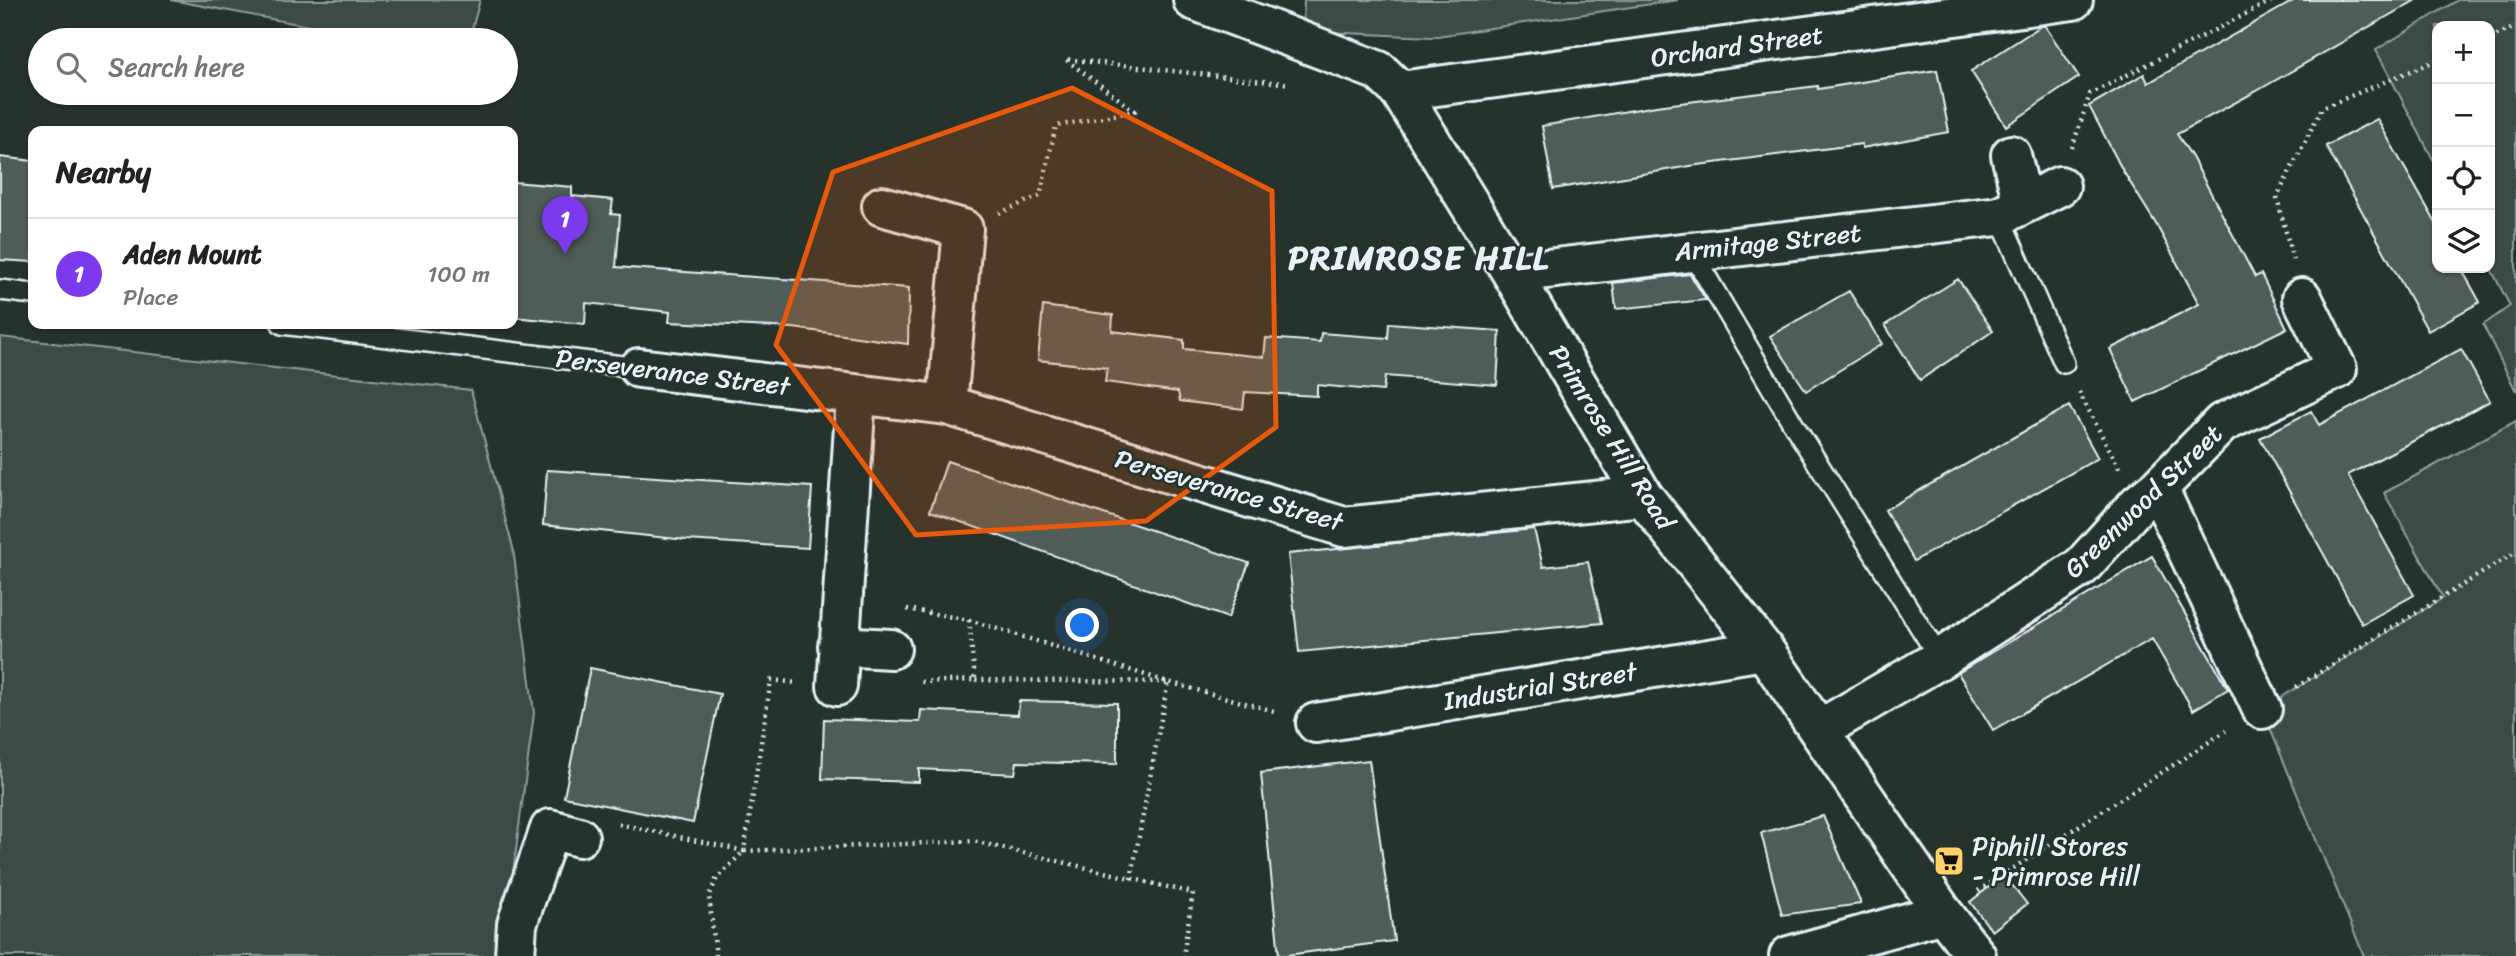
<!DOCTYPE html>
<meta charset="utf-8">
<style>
:root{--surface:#fff;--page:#f6f6f6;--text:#222;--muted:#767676;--line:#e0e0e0;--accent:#7c3aed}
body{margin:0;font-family:Sriracha,sans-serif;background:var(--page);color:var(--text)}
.controls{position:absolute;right:21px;top:21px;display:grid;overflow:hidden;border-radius:14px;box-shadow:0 2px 5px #0004}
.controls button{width:63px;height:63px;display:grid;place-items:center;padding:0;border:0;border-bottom:2px solid var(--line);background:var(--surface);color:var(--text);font:35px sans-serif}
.you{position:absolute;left:1083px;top:626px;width:24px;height:24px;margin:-18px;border:5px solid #fff;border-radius:50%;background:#1a73e8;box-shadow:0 0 0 10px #1a73e833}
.badge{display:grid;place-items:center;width:46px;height:46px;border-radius:50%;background:var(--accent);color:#fff;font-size:23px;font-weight:700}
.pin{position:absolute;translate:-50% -58px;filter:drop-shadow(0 2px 4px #0008)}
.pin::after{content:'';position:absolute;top:37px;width:24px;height:21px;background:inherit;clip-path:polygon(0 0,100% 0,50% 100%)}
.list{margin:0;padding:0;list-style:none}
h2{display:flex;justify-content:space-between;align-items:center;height:91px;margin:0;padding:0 28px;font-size:30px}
h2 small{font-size:23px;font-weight:400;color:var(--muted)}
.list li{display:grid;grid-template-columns:46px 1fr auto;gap:21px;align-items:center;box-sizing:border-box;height:112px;padding:0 28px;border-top:2px solid var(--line)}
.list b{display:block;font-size:26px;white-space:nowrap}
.list p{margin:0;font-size:23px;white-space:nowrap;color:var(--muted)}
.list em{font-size:23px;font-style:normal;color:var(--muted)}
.icon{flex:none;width:38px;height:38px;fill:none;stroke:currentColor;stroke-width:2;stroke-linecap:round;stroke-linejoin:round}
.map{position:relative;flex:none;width:2516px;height:956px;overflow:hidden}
.search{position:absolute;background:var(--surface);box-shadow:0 2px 5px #0004;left:28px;top:28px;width:490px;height:77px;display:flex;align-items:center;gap:18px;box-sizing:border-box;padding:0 24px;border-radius:38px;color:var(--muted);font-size:26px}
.panel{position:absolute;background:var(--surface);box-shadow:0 2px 5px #0004;left:28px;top:126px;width:490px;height:203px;border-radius:14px}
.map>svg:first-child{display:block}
</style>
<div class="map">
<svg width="2516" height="956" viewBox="0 0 2516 956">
<rect width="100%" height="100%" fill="#26332d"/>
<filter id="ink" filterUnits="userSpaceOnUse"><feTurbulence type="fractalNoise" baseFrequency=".0143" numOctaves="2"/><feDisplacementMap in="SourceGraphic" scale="14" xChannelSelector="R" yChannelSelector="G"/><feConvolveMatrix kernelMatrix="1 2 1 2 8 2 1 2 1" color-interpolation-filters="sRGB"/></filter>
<g filter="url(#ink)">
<path fill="#3e4b47" stroke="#939ea0" stroke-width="2" d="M 171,0 L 480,0 L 469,40 L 383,40 Z
M 1304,0 L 1678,0 L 1431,37 L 1303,31 Z
M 2458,0 L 2516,0 L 2516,391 L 2483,325 L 2510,306 L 2490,267 L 2490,26 L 2437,26 L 2437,167 L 2376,50 Z
M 0,337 L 471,390 L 513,548 L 534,713 L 502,956 L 0,956 Z
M 2516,421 L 2516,956 L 2364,956 L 2262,709 L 2443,598 L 2384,493 Z"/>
<path fill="#505c59" stroke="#e8f1f8" stroke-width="2" d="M 2295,0 L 2416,0 L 2255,92 L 2177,134 L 2192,157 L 2255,277 L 2261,274 L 2287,328 L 2135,402 L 2110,349 L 2199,304 L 2156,224 L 2123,171 L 2089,106 L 2144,74 L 2148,83 Z
M 2041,26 L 2045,26 L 2079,77 L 2006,126 L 1971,71 Z
M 1937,70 L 1949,132 L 1862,148 L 1862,144 L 1690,166 L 1553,189 L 1542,126 L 1656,106 L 1818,86 L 1818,89 Z
M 2377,119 L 2437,225 L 2437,268 L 2461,268 L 2480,302 L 2428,331 L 2326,146 Z
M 0,157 L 33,161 L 33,262 L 0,260 Z
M 513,182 L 572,187 L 572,196 L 613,200 L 611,214 L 620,215 L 616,267 L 909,288 L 908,344 L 793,328 L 669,322 L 670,312 L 586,303 L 585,324 L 513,317 L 515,293 L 513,293 Z
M 1690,274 L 1706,300 L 1616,309 L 1613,283 Z
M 1958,279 L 1993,331 L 1920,380 L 1885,325 Z
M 1849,291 L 1882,344 L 1806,391 L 1770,336 Z
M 1043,306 L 1113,315 L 1112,331 L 1184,340 L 1184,349 L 1264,357 L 1266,338 L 1320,342 L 1321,333 L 1388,338 L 1389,323 L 1500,331 L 1497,385 L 1385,376 L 1383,391 L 1317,385 L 1317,396 L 1245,392 L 1243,409 L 1180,401 L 1178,392 L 1105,382 L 1107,368 L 1038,360 Z
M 2461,349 L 2490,401 L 2348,475 L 2414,595 L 2362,624 L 2260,438 L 2311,411 L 2319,425 Z
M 2069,406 L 2098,458 L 1914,561 L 1885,510 Z
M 947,461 L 1249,563 L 1228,618 L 930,511 Z
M 547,470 L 812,487 L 808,548 L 687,540 L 543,525 Z
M 1534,529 L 1543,567 L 1588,562 L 1602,623 L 1299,652 L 1288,554 Z
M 2152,556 L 2228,689 L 2193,710 L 2152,639 L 1993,730 L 1958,673 Z
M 590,668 L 720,694 L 693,823 L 564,797 Z
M 1019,701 L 1117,703 L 1117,764 L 1017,762 L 1015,774 L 919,769 L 919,782 L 822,779 L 824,719 L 920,722 L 921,710 L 1018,715 Z
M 1369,760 L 1394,941 L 1279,956 L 1261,773 Z
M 1823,816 L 1861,904 L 1782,915 L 1761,833 Z
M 2004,875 L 2027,904 L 1992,931 L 1970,902 Z"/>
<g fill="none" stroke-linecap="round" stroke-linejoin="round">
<g stroke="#e8f1f8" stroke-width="24">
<path id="service" d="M 1999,216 L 2064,363
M 1691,251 L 1795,427 L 1940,659
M 0,290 L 33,294
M 282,324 L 639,368"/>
</g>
<g stroke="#e8f1f8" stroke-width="44">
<path id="minor" d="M 1193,0 L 1379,71 L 1400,91 L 1512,273 L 1643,496 L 1764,650 L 1943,913 L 1976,956
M 1400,91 L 2073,0
M 2011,155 L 2023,204
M 882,206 L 963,229 L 947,405
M 1512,273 L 1999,216 L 2060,186
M 639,368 L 947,405 L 1344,527 L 1643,496
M 2158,488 L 2262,709
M 838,646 L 891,649
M 837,686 L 856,396
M 1316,723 L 1764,650
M 1819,730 L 1940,659 L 2081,567 L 2138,504 L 2158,488 L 2222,423 L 2337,369 L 2302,298
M 515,956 L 517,924 L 550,829 L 579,837
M 1789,956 L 1943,913"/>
</g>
<path stroke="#e8f1f8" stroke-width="4.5" stroke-dasharray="2 5" stroke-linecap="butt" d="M 2490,38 L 2516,27
M 2072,148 L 2090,94 L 2273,0
M 999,213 L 1040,196 L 1056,126 L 1135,111 L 1065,59 L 1290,84
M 2293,260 L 2277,197 L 2322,108 L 2437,60
M 2079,392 L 2119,468
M 907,609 L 969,620 L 975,680 L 918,682
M 969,620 L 1168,682 L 975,680
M 2296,687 L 2516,552
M 619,824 L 744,851 L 771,680 L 797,683
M 1131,879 L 1168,682 L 1278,712
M 1978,891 L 2226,731
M 716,956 L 709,896 L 717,878 L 744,851 L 973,841 L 1193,893 L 1183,956"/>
<use href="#service" stroke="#26332d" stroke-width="19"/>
<use href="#minor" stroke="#26332d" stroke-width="38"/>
</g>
</g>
<path fill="#e8590c" fill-opacity="0.2" stroke="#e8590c" stroke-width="5" stroke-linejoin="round" d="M 1072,88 L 1272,191 L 1276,427 L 1146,521 L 916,535 L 776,345 L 833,172 Z"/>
<defs>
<g id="supermarket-square" transform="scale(1.575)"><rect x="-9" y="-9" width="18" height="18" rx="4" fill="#ffd166" stroke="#26332d"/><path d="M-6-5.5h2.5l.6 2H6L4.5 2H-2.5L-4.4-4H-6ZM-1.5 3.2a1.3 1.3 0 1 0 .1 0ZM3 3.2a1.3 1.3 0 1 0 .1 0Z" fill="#111"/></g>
</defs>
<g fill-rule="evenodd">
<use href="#supermarket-square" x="1949" y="861"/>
</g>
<g text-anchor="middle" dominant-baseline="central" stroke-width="5" stroke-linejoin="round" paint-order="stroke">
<g font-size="26" fill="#e8f1f8" stroke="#26332d">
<text transform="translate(1737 46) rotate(-8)">Orchard Street</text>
<text transform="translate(1768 242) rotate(-6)">Armitage Street</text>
<text transform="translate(673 372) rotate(7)">Perseverance Street</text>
<text transform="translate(1612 437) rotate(58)">Primrose Hill Road</text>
<text transform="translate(1229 490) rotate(16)">Perseverance Street</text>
<text transform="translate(2143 501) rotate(-44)">Greenwood Street</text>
<text transform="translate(1540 686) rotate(-9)">Industrial Street</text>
</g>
<g font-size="26" fill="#e8f1f8" stroke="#26332d" text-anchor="start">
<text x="1972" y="846">Piphill Stores<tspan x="1972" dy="30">- Primrose Hill</tspan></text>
</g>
<g font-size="33" font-weight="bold" letter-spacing="2" fill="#e8f1f8" stroke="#26332d">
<text x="1419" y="258">PRIMROSE HILL</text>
</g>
</g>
</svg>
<div class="controls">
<button>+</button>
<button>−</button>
<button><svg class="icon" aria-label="locate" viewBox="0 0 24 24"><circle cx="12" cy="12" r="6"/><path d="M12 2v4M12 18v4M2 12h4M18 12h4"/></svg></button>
<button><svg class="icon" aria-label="layers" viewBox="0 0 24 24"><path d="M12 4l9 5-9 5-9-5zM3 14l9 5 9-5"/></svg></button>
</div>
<div class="you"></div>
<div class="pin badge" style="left:565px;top:254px">1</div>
<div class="search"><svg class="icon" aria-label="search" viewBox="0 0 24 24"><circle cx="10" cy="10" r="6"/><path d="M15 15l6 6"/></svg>Search here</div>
<section class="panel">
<h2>Nearby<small></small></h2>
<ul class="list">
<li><span class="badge">1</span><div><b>Aden Mount</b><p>Place</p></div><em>100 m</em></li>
</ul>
</section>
</div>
